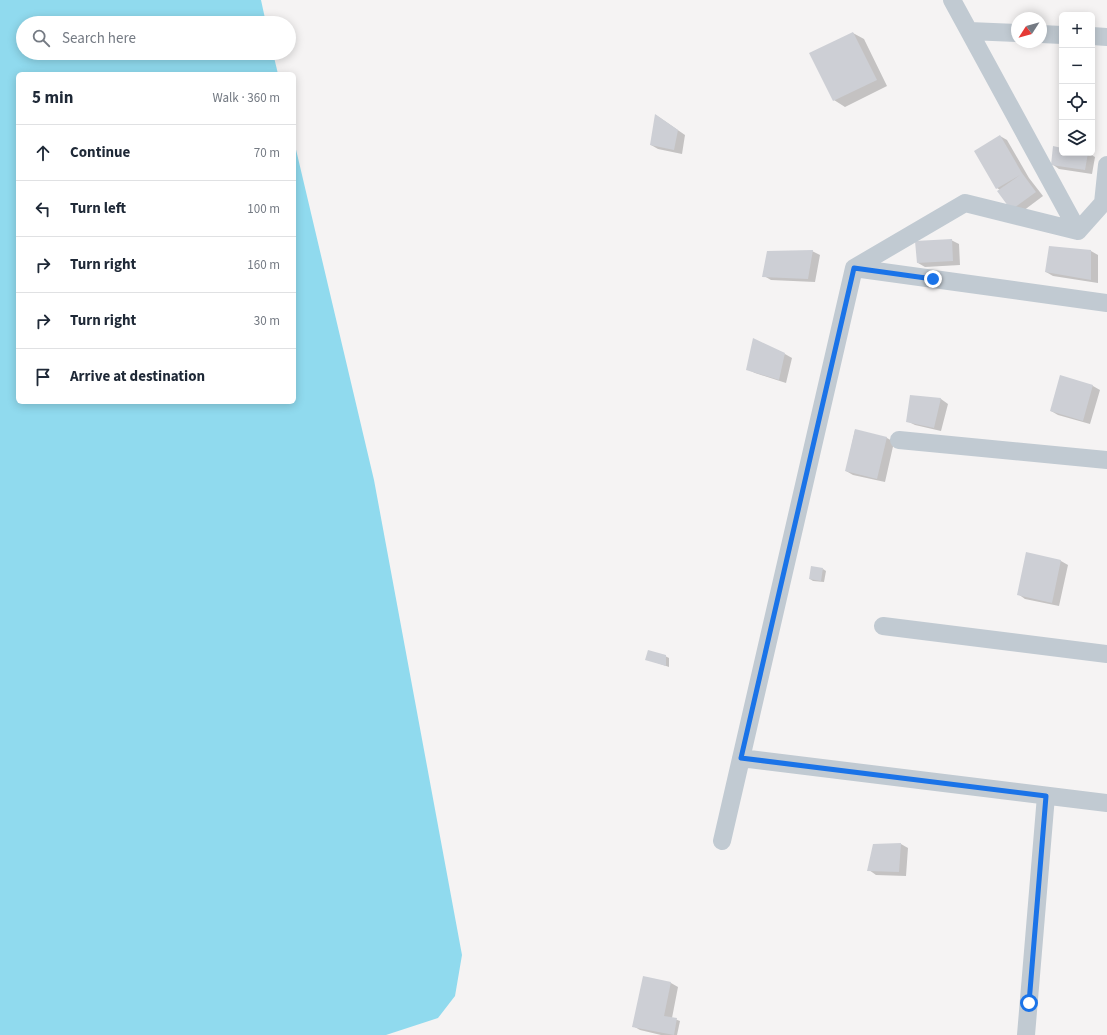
<!DOCTYPE html>
<meta charset="utf-8">
<style>
:root{--surface:#fff;--page:#f6f6f7;--text:#1f2937;--muted:#747a83;--line:#e0e1e3}
body{margin:0;font-family:"Source Sans 3",sans-serif;background:var(--page);color:var(--text)}
.controls{position:absolute;right:12px;top:12px;display:grid;overflow:hidden;border-radius:6px;box-shadow:0 2px 10px #0003}
.controls button{width:36px;height:36px;display:grid;place-items:center;padding:0;border:0;border-bottom:1px solid var(--line);background:var(--surface);color:var(--text);font:20px sans-serif}
.compass{position:absolute;left:1011px;top:12px;width:36px;height:36px;border-radius:50%;background:var(--surface);box-shadow:0 2px 10px #0003;rotate:234deg}
.stop{position:absolute;width:12px;height:12px;margin:-9px;border:3px solid #1a73e8;border-radius:50%;background:#fff}
.stop.end{background:#1a73e8;border-color:#fff;box-shadow:0 1px 4px #0008}
.list{margin:0;padding:0;list-style:none}
h2{display:flex;justify-content:space-between;align-items:center;height:52px;margin:0;padding:0 16px;font-size:17px}
h2 small{font-size:13px;font-weight:400;color:var(--muted)}
.list li{display:grid;grid-template-columns:26px 1fr auto;gap:12px;align-items:center;box-sizing:border-box;height:56px;padding:0 16px;border-top:1px solid var(--line)}
.list b{display:block;font-size:15px;white-space:nowrap}
.list em{font-size:13px;font-style:normal;color:var(--muted)}
.icon{flex:none;width:22px;height:22px;fill:none;stroke:currentColor;stroke-width:2;stroke-linecap:round;stroke-linejoin:round}
.map{position:relative;flex:none;width:1107px;height:1035px;overflow:hidden}
.search{position:absolute;background:var(--surface);box-shadow:0 2px 10px #0003;left:16px;top:16px;width:280px;height:44px;display:flex;align-items:center;gap:10px;box-sizing:border-box;padding:0 14px;border-radius:22px;color:var(--muted);font-size:15px}
.panel{position:absolute;background:var(--surface);box-shadow:0 2px 10px #0003;left:16px;top:72px;width:280px;height:332px;border-radius:6px}
.map>svg:first-child{display:block}
</style>
<div class="map">
<svg width="1107" height="1035" viewBox="0 0 1107 1035">
<rect width="100%" height="100%" fill="#f5f3f3"/>
<path fill="#90daee" d="M 0,0 L 261,0 L 266,23 L 23,23 L 23,53 L 273,53 L 278,74 L 18,74 L 18,402 L 294,402 L 294,141 L 374,480 L 462,955 L 455,996 L 438,1018 L 386,1035 L 0,1035 Z"/>
<path fill="#0003" d="M 853,33 L 864,39 L 887,86 L 845,107 L 834,100 Z
M 656,115 L 685,135 L 682,154 L 658,149 L 651,145 Z
M 1000,136 L 1007,140 L 1029,178 L 1043,196 L 1019,214 L 1000,190 L 997,188 Z
M 1062,149 L 1062,153 L 1088,153 L 1095,157 L 1092,174 L 1059,169 L 1052,164 Z
M 951,240 L 959,244 L 960,265 L 925,267 L 918,263 Z
M 812,251 L 820,255 L 815,282 L 771,280 L 764,276 Z
M 1091,251 L 1098,255 L 1098,283 L 1053,276 L 1046,272 Z
M 785,354 L 792,358 L 786,383 L 755,373 L 747,369 Z
M 1061,376 L 1093,386 L 1100,390 L 1090,424 L 1058,415 L 1051,411 Z
M 911,396 L 941,399 L 948,404 L 941,431 L 915,425 L 907,421 Z
M 855,430 L 887,438 L 894,442 L 885,482 L 853,475 L 846,471 Z
M 1027,553 L 1061,561 L 1068,565 L 1059,606 L 1025,599 L 1018,594 Z
M 823,569 L 826,571 L 824,582 L 813,581 L 810,579 Z
M 665,656 L 669,658 L 669,667 L 646,659 Z
M 901,844 L 908,848 L 906,876 L 876,875 L 869,870 Z
M 644,977 L 671,983 L 678,987 L 672,1018 L 680,1021 L 677,1035 L 661,1035 L 640,1030 L 633,1026 Z"/>
<path fill="#cdcfd5" d="M 853,32 L 877,80 L 833,101 L 809,53 Z
M 655,114 L 678,130 L 674,150 L 650,145 Z
M 1000,135 L 1022,173 L 1036,192 L 1011,210 L 997,191 L 1020,175 L 996,189 L 974,151 Z
M 1053,146 L 1062,148 L 1062,153 L 1088,153 L 1085,170 L 1051,165 Z
M 952,239 L 953,261 L 917,263 L 915,241 Z
M 1049,246 L 1091,250 L 1091,280 L 1045,272 Z
M 813,250 L 808,279 L 762,277 L 767,251 Z
M 753,338 L 785,353 L 779,380 L 746,370 Z
M 1060,375 L 1093,385 L 1083,421 L 1050,411 Z
M 910,395 L 941,398 L 934,428 L 906,422 Z
M 855,429 L 887,437 L 877,479 L 845,471 Z
M 1026,552 L 1061,560 L 1052,603 L 1017,595 Z
M 811,566 L 823,568 L 821,581 L 809,579 Z
M 648,650 L 666,655 L 666,666 L 645,660 Z
M 901,843 L 899,872 L 867,871 L 873,844 Z
M 643,976 L 671,982 L 664,1016 L 677,1018 L 674,1035 L 632,1027 Z"/>
<g fill="none" stroke-linecap="round" stroke-linejoin="round">
<path stroke="#c1cad2" stroke-width="18" d="M 952,0 L 1078,231
M 969,31 L 1017,33
M 1041,34 L 1062,35
M 1092,36 L 1107,37
M 1078,231 L 1103,203 L 1107,165
M 854,268 L 1107,303
M 899,440 L 1107,460
M 883,626 L 1107,654
M 741,758 L 1107,803
M 722,841 L 854,268 L 965,203 L 1078,231
M 1026,1035 L 1046,796"/>
</g>
<g fill="none" stroke-linecap="round" stroke-linejoin="round">
<path stroke="#1a73e8" stroke-width="5" d="M 933,279 L 854,268 L 741,758 L 1046,796 L 1029,1003"/>
</g>
</svg>
<div class="controls">
<button>+</button>
<button>−</button>
<button><svg class="icon" aria-label="locate" viewBox="0 0 24 24"><circle cx="12" cy="12" r="6"/><path d="M12 2v4M12 18v4M2 12h4M18 12h4"/></svg></button>
<button><svg class="icon" aria-label="layers" viewBox="0 0 24 24"><path d="M12 4l9 5-9 5-9-5zM3 14l9 5 9-5"/></svg></button>
</div>
<svg class="compass" viewBox="-18 -18 36 36"><path d="M0-13l5 13h-10z" fill="#e53935"/><path d="M0 13l5-13h-10z" fill="#747a83"/></svg>
<div class="stop" style="left:1029px;top:1003px"></div>
<div class="stop end" style="left:933px;top:279px"></div>
<div class="search"><svg class="icon" aria-label="search" viewBox="0 0 24 24"><circle cx="10" cy="10" r="6"/><path d="M15 15l6 6"/></svg>Search here</div>
<section class="panel">
<h2>5 min<small>Walk · 360 m</small></h2>
<ul class="list">
<li><svg class="icon" aria-label="ahead" viewBox="0 0 24 24"><path d="M12 20V5M6 11l6-6 6 6"/></svg><div><b>Continue</b></div><em>70 m</em></li>
<li><svg class="icon" aria-label="left" viewBox="0 0 24 24"><path d="M17 20v-9H6M10 6l-5 5 5 5"/></svg><div><b>Turn left</b></div><em>100 m</em></li>
<li><svg class="icon" aria-label="right" viewBox="0 0 24 24"><path d="M7 20v-9h11M14 6l5 5-5 5"/></svg><div><b>Turn right</b></div><em>160 m</em></li>
<li><svg class="icon" aria-label="right" viewBox="0 0 24 24"><path d="M7 20v-9h11M14 6l5 5-5 5"/></svg><div><b>Turn right</b></div><em>30 m</em></li>
<li><svg class="icon" aria-label="arrive" viewBox="0 0 24 24"><path d="M6 21V4h12l-3 4 3 4H6"/></svg><div><b>Arrive at destination</b></div></li>
</ul>
</section>
</div>
